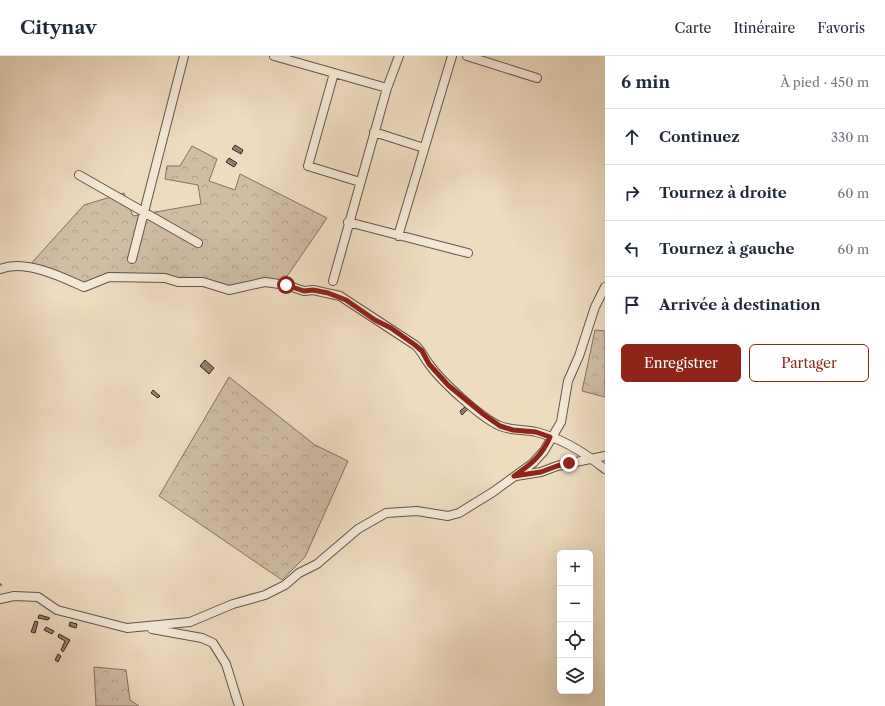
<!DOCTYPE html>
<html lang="fr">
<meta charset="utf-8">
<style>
:root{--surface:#fff;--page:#f6f6f7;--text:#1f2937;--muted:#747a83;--line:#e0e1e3;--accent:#8f2418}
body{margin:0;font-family:"Libre Caslon Text",serif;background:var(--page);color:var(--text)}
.controls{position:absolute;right:12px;bottom:12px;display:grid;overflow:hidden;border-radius:6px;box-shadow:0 4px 16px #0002}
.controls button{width:36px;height:36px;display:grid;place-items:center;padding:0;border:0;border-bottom:1px solid var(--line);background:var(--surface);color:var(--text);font:20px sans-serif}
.stop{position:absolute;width:12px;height:12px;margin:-9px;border:3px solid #8f2418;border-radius:50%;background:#fff}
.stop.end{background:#8f2418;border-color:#fff;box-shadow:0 1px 4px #0008}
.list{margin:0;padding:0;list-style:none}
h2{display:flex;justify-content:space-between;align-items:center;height:52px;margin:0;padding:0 16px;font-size:17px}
h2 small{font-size:13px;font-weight:400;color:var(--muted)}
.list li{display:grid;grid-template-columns:26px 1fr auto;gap:12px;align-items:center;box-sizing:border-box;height:56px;padding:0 16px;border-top:1px solid var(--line)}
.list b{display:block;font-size:15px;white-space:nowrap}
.list em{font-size:13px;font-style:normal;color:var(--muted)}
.actions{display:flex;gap:8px;padding:12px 16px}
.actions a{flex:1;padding:9px 0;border:1px solid var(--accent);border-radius:6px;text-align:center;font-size:14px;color:var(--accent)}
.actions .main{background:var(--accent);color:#fff}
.icon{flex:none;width:22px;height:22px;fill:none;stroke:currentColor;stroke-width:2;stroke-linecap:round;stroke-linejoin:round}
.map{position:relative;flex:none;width:605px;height:650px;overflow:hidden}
header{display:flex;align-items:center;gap:24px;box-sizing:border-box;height:56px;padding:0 20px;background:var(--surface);border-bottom:1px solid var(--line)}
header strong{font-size:19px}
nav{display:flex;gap:22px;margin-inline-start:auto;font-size:14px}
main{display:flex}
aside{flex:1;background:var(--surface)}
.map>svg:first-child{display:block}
</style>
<header>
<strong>Citynav</strong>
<nav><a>Carte</a><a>Itinéraire</a><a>Favoris</a></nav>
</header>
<main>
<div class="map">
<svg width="605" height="650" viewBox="0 0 605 650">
<defs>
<pattern id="forest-crowns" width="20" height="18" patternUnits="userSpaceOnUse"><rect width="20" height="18" fill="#cfbda4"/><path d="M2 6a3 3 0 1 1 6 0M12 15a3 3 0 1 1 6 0" fill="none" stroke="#b2a28d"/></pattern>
<pattern id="building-back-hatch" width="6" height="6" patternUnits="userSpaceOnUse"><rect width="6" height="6" fill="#958573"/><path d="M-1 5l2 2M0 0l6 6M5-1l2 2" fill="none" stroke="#7a6d5e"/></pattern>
</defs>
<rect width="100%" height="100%" fill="#eedcbf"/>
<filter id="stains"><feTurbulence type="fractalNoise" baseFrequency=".005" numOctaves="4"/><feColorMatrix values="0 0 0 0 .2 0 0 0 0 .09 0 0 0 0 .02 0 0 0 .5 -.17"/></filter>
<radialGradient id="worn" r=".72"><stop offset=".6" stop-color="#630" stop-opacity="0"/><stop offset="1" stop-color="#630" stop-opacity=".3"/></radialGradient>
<path fill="url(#forest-crowns)" stroke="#827262" d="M 192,90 L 217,103 L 209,125 L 235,134 L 240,118 L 327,162 L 281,229 L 240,232 L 109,221 L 91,230 L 27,212 L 84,149 L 124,137 L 133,160 L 201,148 L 198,129 L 165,123 L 167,110 L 180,110 Z
M 595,274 L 605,275 L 605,341 L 582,335 Z
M 229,321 L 315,389 L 348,405 L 305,501 L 282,524 L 159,440 Z
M 94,611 L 126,614 L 130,644 L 139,650 L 96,650 Z"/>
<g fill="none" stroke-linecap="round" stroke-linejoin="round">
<path stroke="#7e6e5f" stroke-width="2" d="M 0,528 L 1,529"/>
</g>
<path fill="url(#building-back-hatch)" stroke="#352721" d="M 235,89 L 243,94 L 241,98 L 232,93 Z
M 229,102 L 237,107 L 234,111 L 226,106 Z
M 205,304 L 214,312 L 209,318 L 200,310 Z
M 153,334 L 160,340 L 158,342 L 151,337 Z
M 466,350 L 468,353 L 462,359 L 460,355 Z
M 39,559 L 40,559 L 50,562 L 48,564 L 38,562 Z
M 35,565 L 38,566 L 35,577 L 31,576 Z
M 70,566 L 77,568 L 76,572 L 69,570 Z
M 46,571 L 54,575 L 52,578 L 44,574 Z
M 59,578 L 70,584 L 63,596 L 61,594 L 65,585 L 58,581 Z
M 58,598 L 61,600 L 58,606 L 55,604 Z"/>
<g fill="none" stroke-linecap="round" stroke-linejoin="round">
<g stroke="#635448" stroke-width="10">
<path id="street" d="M 274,0 L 387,32
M 467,0 L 537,22
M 334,17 L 308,110 L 360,126
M 374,76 L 424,92
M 79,119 L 198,187
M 348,166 L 468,197
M 398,180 L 452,0
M 132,203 L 184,0
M 0,213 C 25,203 62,221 84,231 L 109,221 L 165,222 L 178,226 L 203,226 L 229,234 L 265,226 L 286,229 L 304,235 L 313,234 L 340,240 L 415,289 C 422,295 424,302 429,308 C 441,325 481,362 500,370 C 512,375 524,373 536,376 C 561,382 585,397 605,413
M 333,225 L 387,32 L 399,0
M 516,420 L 541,416 L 557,410 L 605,400
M 0,543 L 14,540 L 38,541 L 57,554 L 127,572 L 190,566 L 233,548 L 265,539 L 285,529 L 299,517 L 317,508 L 358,473 L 386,457 L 417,455 L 448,460 L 459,457 L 493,436 L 533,407 L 544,395 L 561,366 L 568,325 L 579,300 L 595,251 L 605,231
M 152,573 L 202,582 L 213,587 L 226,608 L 239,650"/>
</g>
<use href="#street" stroke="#f4e8d5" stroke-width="8"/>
</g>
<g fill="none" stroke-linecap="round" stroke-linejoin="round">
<path stroke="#8f2418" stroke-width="5" d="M 286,229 L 304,235 L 313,234 L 328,237 L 346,244 L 375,264 L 391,272 L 415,289 L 422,295 L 429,308 L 448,329 L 483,358 L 500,370 L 513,374 L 536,376 L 550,381 C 542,400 530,409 514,420 L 541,416 L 557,410 L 569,407"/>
</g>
<rect width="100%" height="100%" filter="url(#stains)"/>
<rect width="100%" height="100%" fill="url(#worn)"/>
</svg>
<div class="controls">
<button>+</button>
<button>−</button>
<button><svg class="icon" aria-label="locate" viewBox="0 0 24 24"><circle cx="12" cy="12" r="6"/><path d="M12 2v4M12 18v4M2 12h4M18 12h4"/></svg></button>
<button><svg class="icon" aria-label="layers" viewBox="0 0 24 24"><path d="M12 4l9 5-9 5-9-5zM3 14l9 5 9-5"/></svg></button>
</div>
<div class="stop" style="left:286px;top:229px"></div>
<div class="stop end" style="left:569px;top:407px"></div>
</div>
<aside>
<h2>6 min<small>À pied · 450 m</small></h2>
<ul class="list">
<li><svg class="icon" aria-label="ahead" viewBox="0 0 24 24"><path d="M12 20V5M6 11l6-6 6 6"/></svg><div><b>Continuez</b></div><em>330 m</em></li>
<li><svg class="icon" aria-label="right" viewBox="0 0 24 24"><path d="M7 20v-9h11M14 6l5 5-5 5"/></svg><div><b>Tournez à droite</b></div><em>60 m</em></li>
<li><svg class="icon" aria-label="left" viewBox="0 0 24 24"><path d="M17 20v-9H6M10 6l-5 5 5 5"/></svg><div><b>Tournez à gauche</b></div><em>60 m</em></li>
<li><svg class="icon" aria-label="arrive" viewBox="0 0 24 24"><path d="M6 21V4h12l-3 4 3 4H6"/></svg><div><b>Arrivée à destination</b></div></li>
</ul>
<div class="actions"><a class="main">Enregistrer</a><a>Partager</a></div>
</aside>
</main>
